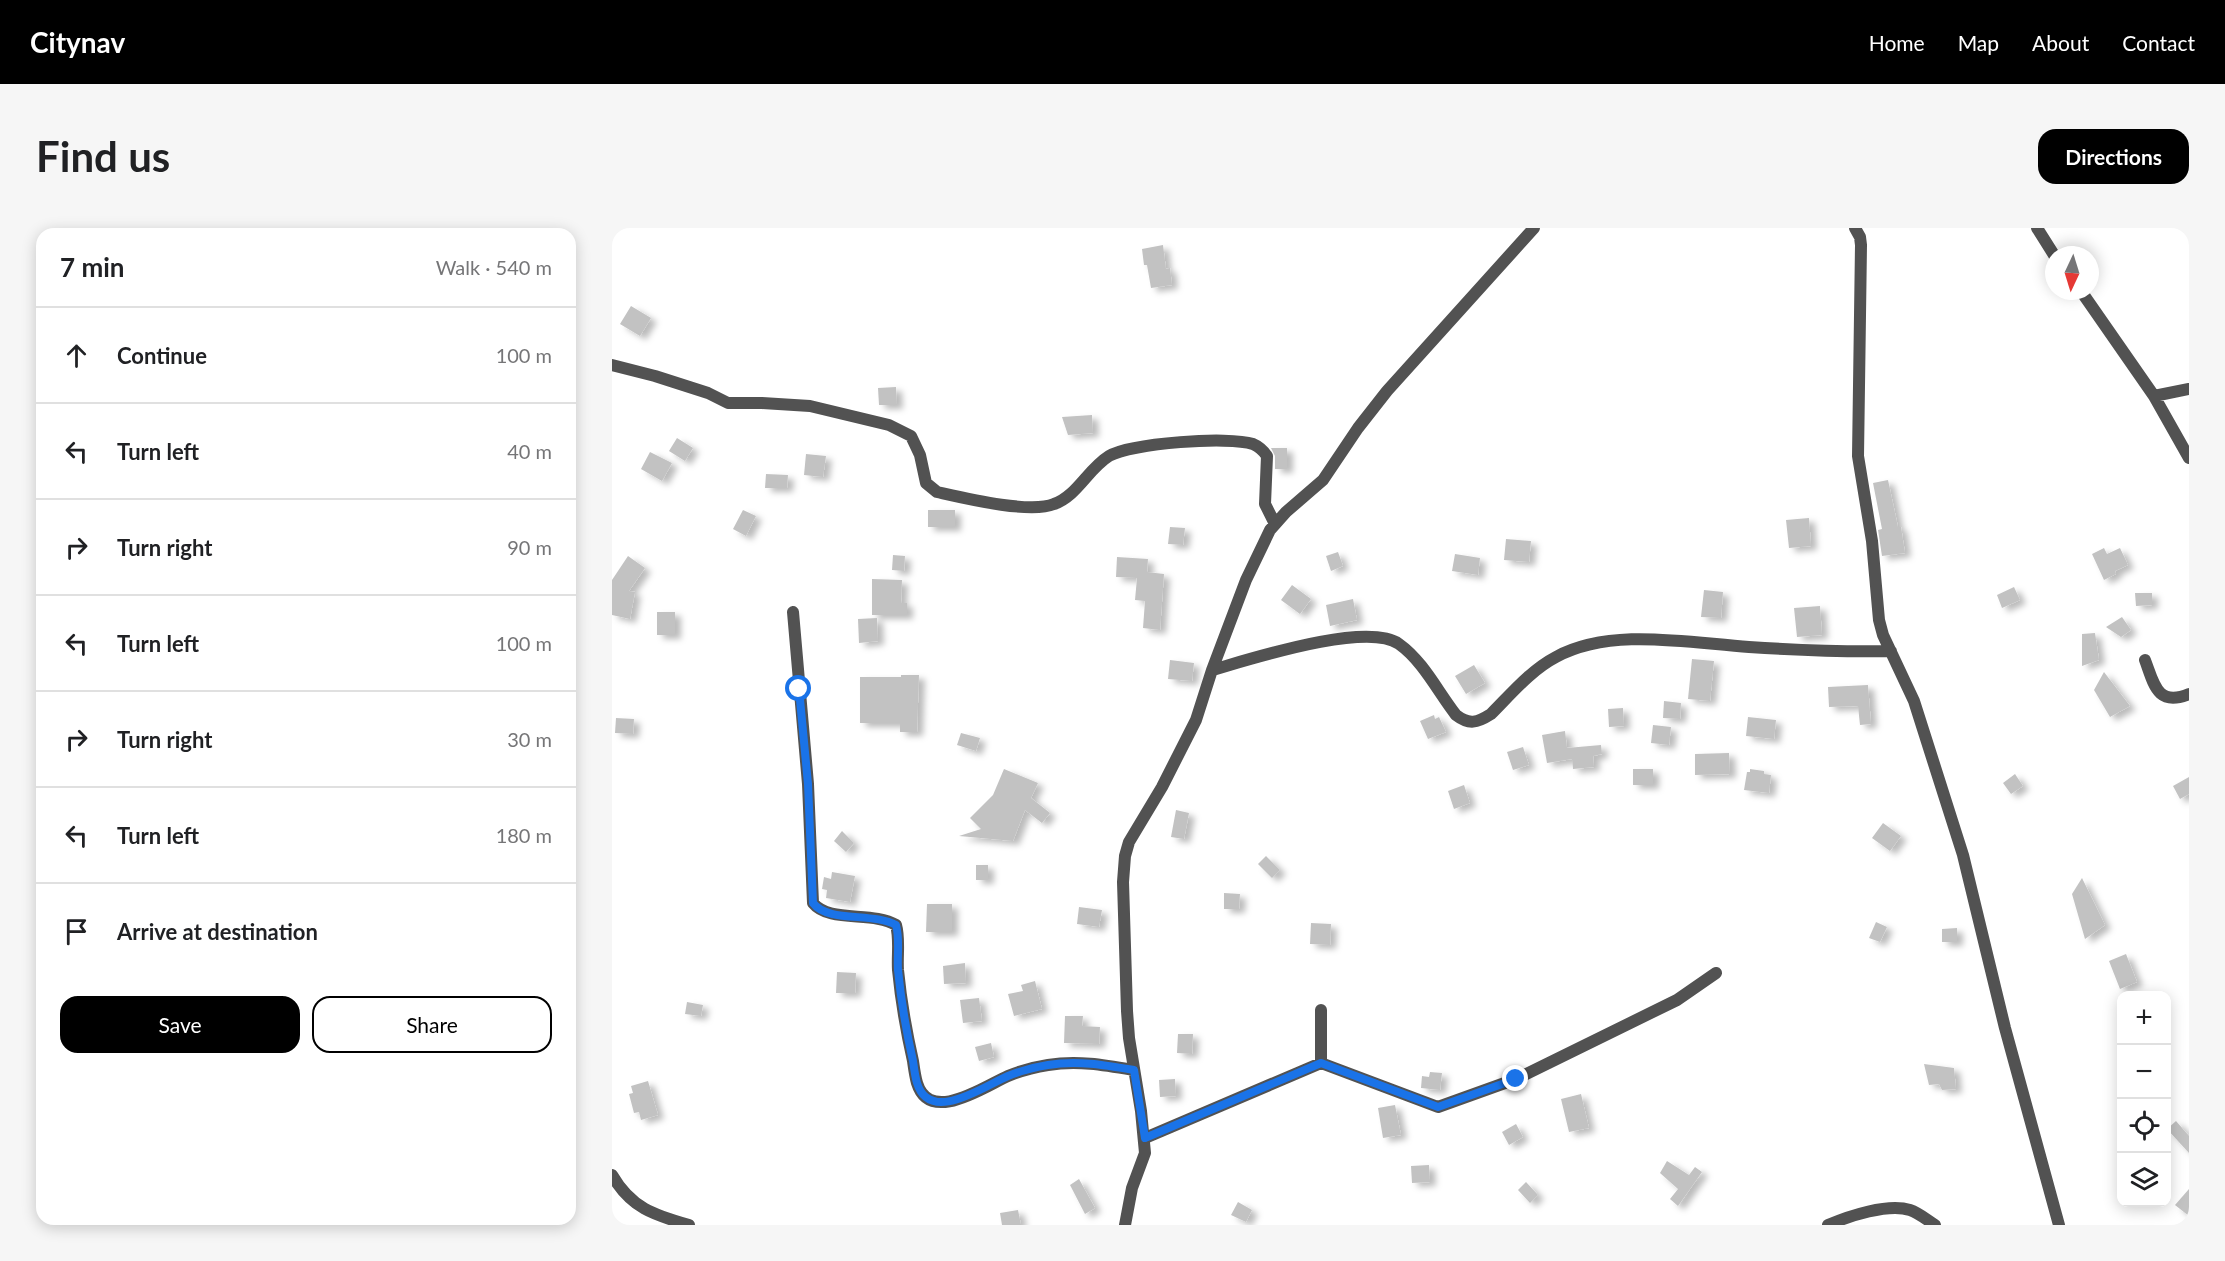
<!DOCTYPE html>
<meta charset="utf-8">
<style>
:root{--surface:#fff;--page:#f6f6f6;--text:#202124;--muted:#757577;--line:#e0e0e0;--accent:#000}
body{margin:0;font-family:Lato,sans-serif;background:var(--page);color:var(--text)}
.controls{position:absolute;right:18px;bottom:18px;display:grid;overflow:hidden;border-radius:12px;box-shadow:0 3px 15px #0003}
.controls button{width:54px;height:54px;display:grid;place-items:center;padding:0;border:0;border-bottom:2px solid var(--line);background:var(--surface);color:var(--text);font:30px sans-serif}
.compass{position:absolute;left:1433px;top:18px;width:54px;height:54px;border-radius:50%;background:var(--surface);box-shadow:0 3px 15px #0003;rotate:184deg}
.stop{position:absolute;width:18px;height:18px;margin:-14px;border:4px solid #1a73e8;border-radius:50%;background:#fff}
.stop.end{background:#1a73e8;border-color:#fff;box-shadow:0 2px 6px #0008}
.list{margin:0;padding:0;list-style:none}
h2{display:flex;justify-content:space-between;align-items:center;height:78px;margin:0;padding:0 24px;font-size:26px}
h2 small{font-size:20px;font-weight:400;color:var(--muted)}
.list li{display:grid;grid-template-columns:39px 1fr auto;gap:18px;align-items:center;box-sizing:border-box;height:96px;padding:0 24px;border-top:2px solid var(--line)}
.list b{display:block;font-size:22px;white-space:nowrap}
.list em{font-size:20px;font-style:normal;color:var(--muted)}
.actions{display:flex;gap:12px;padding:18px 24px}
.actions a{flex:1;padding:14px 0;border:2px solid var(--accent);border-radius:18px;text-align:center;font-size:21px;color:var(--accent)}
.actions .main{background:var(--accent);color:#fff}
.icon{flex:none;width:33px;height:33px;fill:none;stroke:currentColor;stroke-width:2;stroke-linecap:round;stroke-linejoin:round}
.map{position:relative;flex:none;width:1577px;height:997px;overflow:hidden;border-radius:18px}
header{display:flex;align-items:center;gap:36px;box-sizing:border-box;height:84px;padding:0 30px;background:var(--accent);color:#fff}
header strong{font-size:28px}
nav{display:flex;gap:33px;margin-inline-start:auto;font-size:21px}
.intro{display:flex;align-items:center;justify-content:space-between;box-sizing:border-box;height:144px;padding:0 36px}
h1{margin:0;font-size:42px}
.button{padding:15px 27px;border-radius:18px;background:var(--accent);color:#fff;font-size:21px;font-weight:700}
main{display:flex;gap:36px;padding:0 36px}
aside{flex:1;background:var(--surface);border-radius:18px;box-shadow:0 3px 15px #0003}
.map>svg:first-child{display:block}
</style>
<header>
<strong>Citynav</strong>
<nav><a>Home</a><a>Map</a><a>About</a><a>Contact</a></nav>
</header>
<div class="intro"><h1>Find us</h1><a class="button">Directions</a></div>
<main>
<aside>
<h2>7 min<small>Walk · 540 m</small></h2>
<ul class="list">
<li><svg class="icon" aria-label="ahead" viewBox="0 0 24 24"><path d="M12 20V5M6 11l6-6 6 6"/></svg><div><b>Continue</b></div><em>100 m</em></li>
<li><svg class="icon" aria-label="left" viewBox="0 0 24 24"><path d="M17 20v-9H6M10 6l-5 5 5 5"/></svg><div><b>Turn left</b></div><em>40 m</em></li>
<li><svg class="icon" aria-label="right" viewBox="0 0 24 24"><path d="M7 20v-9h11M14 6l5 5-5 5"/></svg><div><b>Turn right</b></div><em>90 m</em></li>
<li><svg class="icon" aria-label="left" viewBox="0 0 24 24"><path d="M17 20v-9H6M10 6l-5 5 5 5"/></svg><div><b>Turn left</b></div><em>100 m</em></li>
<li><svg class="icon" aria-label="right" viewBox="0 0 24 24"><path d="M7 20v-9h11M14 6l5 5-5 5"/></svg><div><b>Turn right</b></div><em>30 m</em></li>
<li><svg class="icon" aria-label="left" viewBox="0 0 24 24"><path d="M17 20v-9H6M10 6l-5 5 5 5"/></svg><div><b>Turn left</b></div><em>180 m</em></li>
<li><svg class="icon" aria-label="arrive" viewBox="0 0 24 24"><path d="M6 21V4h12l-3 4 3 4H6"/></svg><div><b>Arrive at destination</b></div></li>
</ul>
<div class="actions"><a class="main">Save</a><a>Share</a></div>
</aside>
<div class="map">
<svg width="1577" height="997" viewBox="0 0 1577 997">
<defs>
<filter id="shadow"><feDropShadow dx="6" dy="4" stdDeviation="3" flood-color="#0004"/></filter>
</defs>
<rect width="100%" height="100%" fill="#fff"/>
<path fill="#c2c2c2" filter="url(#shadow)" d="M 551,17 L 554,41 L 558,40 L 560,57 L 539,60 L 535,37 L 532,37 L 530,21 Z
M 19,78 L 39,90 L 28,108 L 8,96 Z
M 284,159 L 285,177 L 267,177 L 266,160 Z
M 480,187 L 481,205 L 456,207 L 450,189 Z
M 65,210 L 81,220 L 73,233 L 57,223 Z
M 659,220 L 675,220 L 675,241 L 663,241 L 663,228 Z
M 38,224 L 60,235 L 50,253 L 29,241 Z
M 194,226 L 214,228 L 211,249 L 192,247 Z
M 154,246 L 176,247 L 175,260 L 153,260 Z
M 1276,252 L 1286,299 L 1289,299 L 1293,325 L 1270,328 L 1266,302 L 1270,301 L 1261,255 Z
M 131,282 L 144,288 L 134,308 L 121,301 Z
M 316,282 L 343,282 L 343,299 L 316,299 Z
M 1197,290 L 1199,318 L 1177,320 L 1174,292 Z
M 558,299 L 573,300 L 571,317 L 556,316 Z
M 894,311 L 919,313 L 917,334 L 892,332 Z
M 1492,320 L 1495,326 L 1508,320 L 1516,337 L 1503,343 L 1504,346 L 1492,352 L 1480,326 Z
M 726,324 L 731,338 L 719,343 L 714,328 Z
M 843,326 L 868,330 L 866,347 L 840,343 Z
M 281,327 L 293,328 L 292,343 L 280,342 Z
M 16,328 L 33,340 L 17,363 L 23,364 L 18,391 L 0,387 L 0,352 Z
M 505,329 L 536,331 L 535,344 L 552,346 L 548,402 L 531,400 L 533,373 L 523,372 L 525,350 L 504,349 Z
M 260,351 L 290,352 L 289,375 L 295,375 L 295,387 L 260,387 Z
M 680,357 L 699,371 L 688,386 L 669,372 Z
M 1402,359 L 1408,372 L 1390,380 L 1385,367 Z
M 1092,362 L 1111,364 L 1109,390 L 1089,389 Z
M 1523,365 L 1540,365 L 1540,377 L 1524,378 Z
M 741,371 L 745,392 L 718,398 L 714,377 Z
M 1208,378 L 1210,407 L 1185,409 L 1182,380 Z
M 45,384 L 63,384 L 63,407 L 45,407 Z
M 1510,389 L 1519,402 L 1509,409 L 1494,399 Z
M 265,390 L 266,413 L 247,415 L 246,391 Z
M 1483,405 L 1487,432 L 1470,438 L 1470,406 Z
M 1080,431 L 1102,433 L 1098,473 L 1076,471 Z
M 558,432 L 582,435 L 580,453 L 556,451 Z
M 862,437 L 873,455 L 854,466 L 843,448 Z
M 1492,444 L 1518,478 L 1498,489 L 1482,462 Z
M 289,447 L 307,447 L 305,504 L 288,504 L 288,495 L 248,495 L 248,449 L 289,449 Z
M 1256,457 L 1259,496 L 1248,497 L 1246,478 L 1217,479 L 1216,459 Z
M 1052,473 L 1069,475 L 1068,491 L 1051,490 Z
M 1011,480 L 1012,498 L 997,499 L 996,481 Z
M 822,487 L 823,491 L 827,489 L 834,504 L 816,511 L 808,493 Z
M 1136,489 L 1164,492 L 1162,511 L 1134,508 Z
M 4,490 L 22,491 L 21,506 L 3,505 Z
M 1041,497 L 1059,499 L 1057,517 L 1039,515 Z
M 953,503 L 955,520 L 989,517 L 990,526 L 981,528 L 982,539 L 961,541 L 960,531 L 935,535 L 930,507 Z
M 349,505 L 368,510 L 364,523 L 345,517 Z
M 911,519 L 917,537 L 901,542 L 895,524 Z
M 1117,525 L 1118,546 L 1083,547 L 1083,526 Z
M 392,541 L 426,555 L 419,570 L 438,585 L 430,595 L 413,582 L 401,613 L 347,608 L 369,601 L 358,590 L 381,567 Z
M 1021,541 L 1041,541 L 1041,557 L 1021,557 Z
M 1138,541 L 1152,543 L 1152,546 L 1159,547 L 1157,565 L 1132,562 L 1135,544 L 1138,544 Z
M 1403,546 L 1411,558 L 1399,566 L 1391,555 Z
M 1577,549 L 1577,566 L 1568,571 L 1561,558 Z
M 852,557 L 858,575 L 842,581 L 836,563 Z
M 564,582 L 577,585 L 572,611 L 559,609 Z
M 1271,595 L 1289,608 L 1278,623 L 1260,610 Z
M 230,603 L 242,615 L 234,624 L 222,613 Z
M 654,628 L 668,642 L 660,650 L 646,636 Z
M 364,637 L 376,637 L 376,652 L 364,652 Z
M 220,644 L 243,648 L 238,674 L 214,670 L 215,662 L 210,661 L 212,649 L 219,651 Z
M 1470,650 L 1493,697 L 1473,711 L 1460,666 Z
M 612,665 L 628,666 L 627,681 L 612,681 Z
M 315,676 L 340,676 L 340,704 L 314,704 Z
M 467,679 L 490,682 L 487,699 L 465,696 Z
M 1264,694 L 1275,699 L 1268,714 L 1257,710 Z
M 699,695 L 719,696 L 718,717 L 698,716 Z
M 1345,700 L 1345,714 L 1330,714 L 1330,701 Z
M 1514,726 L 1525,754 L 1508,761 L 1497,733 Z
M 353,735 L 354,755 L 332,756 L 331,738 Z
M 225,744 L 244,745 L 243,765 L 224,765 Z
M 423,753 L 430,781 L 402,788 L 396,766 L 411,763 L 409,757 Z
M 367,770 L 370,793 L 351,795 L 348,772 Z
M 75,774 L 91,777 L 89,788 L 73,786 Z
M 453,788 L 471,788 L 470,798 L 488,799 L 487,816 L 452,815 Z
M 566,806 L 581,806 L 580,826 L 565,825 Z
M 379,815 L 382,829 L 367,833 L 363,819 Z
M 1312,836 L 1342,840 L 1344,861 L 1330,862 L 1327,856 L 1317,857 Z
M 818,844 L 830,845 L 828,862 L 809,860 L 810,848 L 817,849 Z
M 563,851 L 564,868 L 548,869 L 547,852 Z
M 36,853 L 46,887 L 29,892 L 27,884 L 22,885 L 17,866 L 21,865 L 19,858 Z
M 969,866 L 977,900 L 957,904 L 949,871 Z
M 783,877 L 789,907 L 771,910 L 766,880 Z
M 1564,893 L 1577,908 L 1577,925 L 1555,901 Z
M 904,896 L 911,909 L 897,917 L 890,904 Z
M 1055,933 L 1077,947 L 1083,939 L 1090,944 L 1066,978 L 1058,971 L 1066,961 L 1048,945 Z
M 817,937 L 818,954 L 800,955 L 799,938 Z
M 467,951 L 483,980 L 473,986 L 458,957 Z
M 914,954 L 926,967 L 918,975 L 906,962 Z
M 1577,961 L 1577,988 L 1563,977 Z
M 626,974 L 640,982 L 634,994 L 619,987 Z
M 406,982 L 409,997 L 390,997 L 388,985 Z"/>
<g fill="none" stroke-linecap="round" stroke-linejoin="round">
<path stroke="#525252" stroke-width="12" d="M 1243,0 L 1248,9 L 1249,17 L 1246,228 L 1260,313 L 1267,392 L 1271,407 L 1302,473 L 1351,627 L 1393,800 L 1447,997
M 1425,0 L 1442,27
M 1469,63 L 1542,168 L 1577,230
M 0,137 L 43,148 L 96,165 L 116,175 L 150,175 L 198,178 L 277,197 L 299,208 L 308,227 L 314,255 L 325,264 C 352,270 418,286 442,276 C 465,268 476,241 497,228 C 519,215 617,208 641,216 C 648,219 651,222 655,228 L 653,276 L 663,296
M 1542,168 L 1577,161
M 181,384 L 196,556 L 201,675 C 217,695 261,683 284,697 C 288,711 285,727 286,742 C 289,773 294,802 301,833 C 302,840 303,848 305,855 C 318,897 373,858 396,848 C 408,843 423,839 436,837 C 465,832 493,837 522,842
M 1533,432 C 1542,456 1545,479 1577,466
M 600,442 C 639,431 755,393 787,416 C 811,433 826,464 844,487 C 857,497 865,495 879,486 C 899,466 919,442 944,429 C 999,399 1077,415 1137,419 C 1185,422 1232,424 1279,423
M 709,835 L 826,879 L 904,851 L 1065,772 L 1104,745
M 533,910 L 709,835 L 709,782
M 0,947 C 19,980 42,987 77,997
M 513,997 L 520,960 L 533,925 L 529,883 L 517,810 L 515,783 L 511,654 L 513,628 L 517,614 L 550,559 L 584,492 L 600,442 L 634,352 L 658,302 L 674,284 L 711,252 L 746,200 L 775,163 L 922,0
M 1216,997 C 1237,988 1276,975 1298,982 C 1307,985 1315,992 1323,997"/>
</g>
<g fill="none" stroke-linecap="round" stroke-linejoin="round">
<path stroke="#1a73e8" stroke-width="8" d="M 187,461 L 196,556 L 201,675 C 216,695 261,684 284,697 C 288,711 285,727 286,742 C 289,773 294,802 301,833 C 302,840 303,848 305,855 C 318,897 372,858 396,848 C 408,843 423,839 436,837 C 465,832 493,837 522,842 L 533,910 L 709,835 L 826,879 L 904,851"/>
</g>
</svg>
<div class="controls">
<button>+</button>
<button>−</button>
<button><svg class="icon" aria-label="locate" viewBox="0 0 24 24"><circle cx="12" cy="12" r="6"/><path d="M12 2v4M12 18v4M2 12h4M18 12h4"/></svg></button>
<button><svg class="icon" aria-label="layers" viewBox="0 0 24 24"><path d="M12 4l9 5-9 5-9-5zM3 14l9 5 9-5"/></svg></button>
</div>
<svg class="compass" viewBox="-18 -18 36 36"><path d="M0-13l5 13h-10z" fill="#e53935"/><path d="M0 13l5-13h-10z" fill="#757577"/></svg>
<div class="stop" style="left:187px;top:461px"></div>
<div class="stop end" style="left:904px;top:851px"></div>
</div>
</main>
